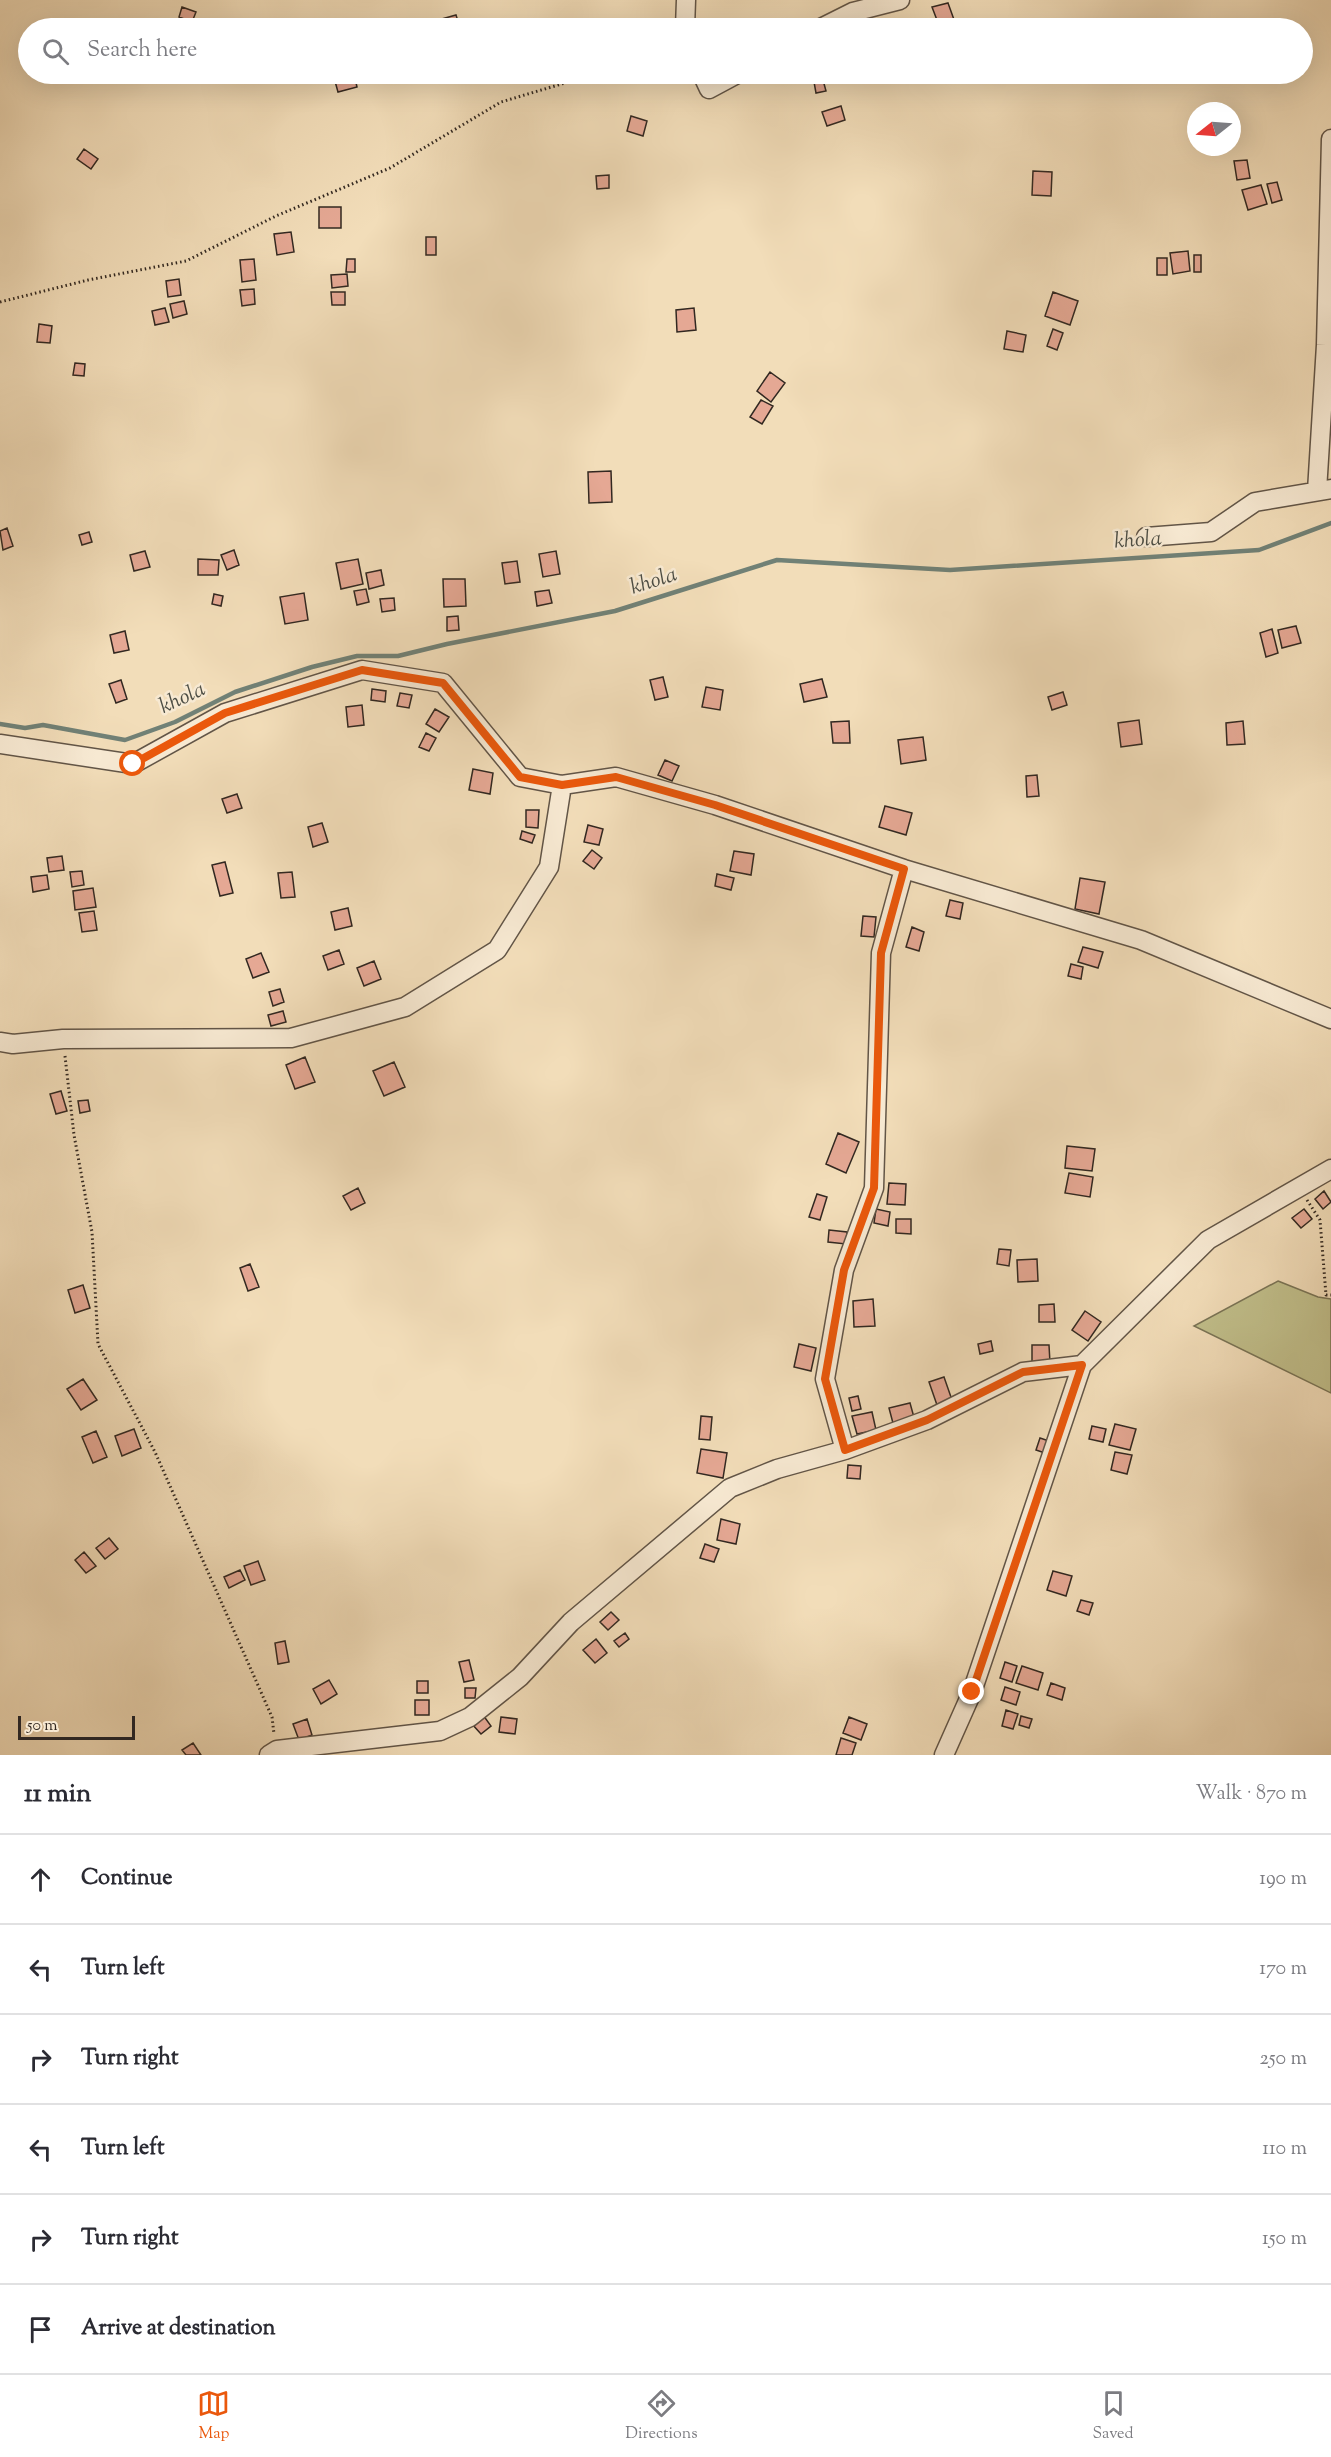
<!DOCTYPE html>
<meta charset="utf-8">
<style>
:root{--surface:#fff;--page:#f2f2f3;--text:#2b2b33;--muted:#7c7c81;--line:#e1e1e2;--accent:#ea580c}
body{margin:0;font-family:"Sorts Mill Goudy",serif;background:var(--page);color:var(--text)}
.compass{position:absolute;left:1187px;top:102px;width:54px;height:54px;border-radius:50%;background:var(--surface);box-shadow:0 6px 24px #0002;rotate:253deg}
.scale{position:absolute;left:18px;bottom:15px;width:117px;box-sizing:border-box;padding-left:6px;border:3px solid #322821;border-top:0;font-size:16px;line-height:21px;white-space:nowrap;color:#322821;-webkit-text-stroke:4px #f7e9d2;paint-order:stroke}
.stop{position:absolute;width:18px;height:18px;margin:-14px;border:4px solid #ea580c;border-radius:50%;background:#fff}
.stop.end{background:#ea580c;border-color:#fff;box-shadow:0 2px 6px #0008}
.list{margin:0;padding:0;list-style:none}
h2{display:flex;justify-content:space-between;align-items:center;height:78px;margin:0;padding:0 24px;font-size:26px}
h2 small{font-size:20px;font-weight:400;color:var(--muted)}
.list li{display:grid;grid-template-columns:39px 1fr auto;gap:18px;align-items:center;box-sizing:border-box;height:90px;padding:0 24px;border-top:2px solid var(--line)}
.list b{display:block;font-size:22px;white-space:nowrap}
.list em{font-size:20px;font-style:normal;color:var(--muted)}
.icon{flex:none;width:33px;height:33px;fill:none;stroke:currentColor;stroke-width:2;stroke-linecap:round;stroke-linejoin:round}
.map{position:relative;flex:none;width:1331px;height:1755px;overflow:hidden}
.search{position:absolute;background:var(--surface);box-shadow:0 6px 24px #0002;left:18px;right:18px;top:18px;height:66px;display:flex;align-items:center;gap:15px;box-sizing:border-box;padding:0 21px;border-radius:33px;color:var(--muted);font-size:22px}
.sheet{height:618px;background:var(--surface)}
nav{display:flex;justify-content:space-around;align-items:center;box-sizing:border-box;height:84px;border-top:2px solid var(--line);background:var(--surface);font-size:16px;color:var(--muted)}
nav a{display:grid;justify-items:center;gap:3px}
nav .on{color:var(--accent)}
.map>svg:first-child{display:block}
</style>
<div class="map">
<svg width="1331" height="1755" viewBox="0 0 1331 1755">
<rect width="100%" height="100%" fill="#f2ddb9"/>
<filter id="stains"><feTurbulence type="fractalNoise" baseFrequency=".00333" numOctaves="4"/><feColorMatrix values="0 0 0 0 .2 0 0 0 0 .09 0 0 0 0 .02 0 0 0 .5 -.17"/></filter>
<radialGradient id="worn" r=".72"><stop offset=".6" stop-color="#630" stop-opacity="0"/><stop offset="1" stop-color="#630" stop-opacity=".3"/></radialGradient>
<path fill="#c1bf8b" stroke="#7a7456" stroke-width="1.5" d="M 1278,1281 L 1318,1297 L 1331,1299 L 1331,1393 L 1194,1326 Z"/>
<g fill="none" stroke-linecap="round" stroke-linejoin="round">
<path stroke="#718176" stroke-width="4.5" d="M 0,724 L 25,728 L 43,725 L 125,740 L 175,722 L 235,692 L 312,667 L 357,656 L 398,656 L 447,644 L 615,611 L 777,560 L 950,570 L 1259,550 L 1331,523"/>
</g>
<path fill="#e5a894" stroke="#322821" stroke-width="1.5" d="M 948,3 L 957,28 L 940,28 L 932,7 Z
M 182,7 L 196,12 L 192,22 L 179,17 Z
M 456,15 L 460,28 L 441,28 L 438,20 Z
M 333,74 L 354,74 L 357,87 L 338,92 Z
M 823,80 L 826,91 L 816,93 L 814,82 Z
M 841,106 L 845,120 L 827,126 L 822,112 Z
M 631,116 L 647,121 L 643,136 L 627,131 Z
M 84,149 L 98,159 L 91,169 L 77,159 Z
M 1247,160 L 1250,178 L 1237,180 L 1234,161 Z
M 1033,171 L 1052,172 L 1051,196 L 1032,195 Z
M 609,175 L 609,188 L 597,189 L 596,176 Z
M 1277,182 L 1282,200 L 1272,203 L 1267,184 Z
M 1261,185 L 1267,204 L 1248,210 L 1242,190 Z
M 319,207 L 341,207 L 341,228 L 319,228 Z
M 291,232 L 294,252 L 277,255 L 274,234 Z
M 426,237 L 436,237 L 436,255 L 426,255 Z
M 1188,251 L 1190,271 L 1173,274 L 1170,253 Z
M 1194,255 L 1201,255 L 1201,272 L 1194,272 Z
M 1157,258 L 1167,258 L 1167,275 L 1157,275 Z
M 254,259 L 256,280 L 242,282 L 240,260 Z
M 347,259 L 355,259 L 355,272 L 346,272 Z
M 347,274 L 348,286 L 332,288 L 331,275 Z
M 179,279 L 181,295 L 168,297 L 166,281 Z
M 254,289 L 255,304 L 242,306 L 240,290 Z
M 331,292 L 345,292 L 345,305 L 332,305 Z
M 1053,292 L 1078,301 L 1070,325 L 1045,316 Z
M 184,301 L 187,314 L 173,318 L 170,304 Z
M 165,308 L 169,322 L 155,325 L 152,311 Z
M 694,308 L 696,330 L 677,332 L 676,310 Z
M 39,324 L 52,326 L 50,343 L 37,342 Z
M 1053,329 L 1063,333 L 1057,350 L 1047,346 Z
M 1007,331 L 1026,335 L 1023,352 L 1004,349 Z
M 75,363 L 85,364 L 84,376 L 73,375 Z
M 770,372 L 785,383 L 771,402 L 757,391 Z
M 761,400 L 773,406 L 762,424 L 750,417 Z
M 611,471 L 612,502 L 589,503 L 588,472 Z
M 7,528 L 13,546 L 3,550 L 0,531 Z
M 89,532 L 92,542 L 82,545 L 79,535 Z
M 234,550 L 239,565 L 227,570 L 221,555 Z
M 145,551 L 150,567 L 134,571 L 130,555 Z
M 556,551 L 560,574 L 543,577 L 539,554 Z
M 198,559 L 219,560 L 218,575 L 198,575 Z
M 358,559 L 363,584 L 341,589 L 336,563 Z
M 517,561 L 520,582 L 505,584 L 502,563 Z
M 381,570 L 384,585 L 369,589 L 366,573 Z
M 443,579 L 465,579 L 466,606 L 444,607 Z
M 366,589 L 369,602 L 357,605 L 354,591 Z
M 549,590 L 552,603 L 537,606 L 535,592 Z
M 304,593 L 308,620 L 285,624 L 280,597 Z
M 214,594 L 223,596 L 221,606 L 212,604 Z
M 394,598 L 395,610 L 382,612 L 380,599 Z
M 458,616 L 459,630 L 447,631 L 447,617 Z
M 1296,626 L 1301,643 L 1282,648 L 1278,630 Z
M 1272,629 L 1278,653 L 1266,657 L 1260,633 Z
M 125,631 L 129,650 L 114,653 L 110,635 Z
M 663,677 L 668,697 L 655,700 L 650,680 Z
M 822,679 L 827,697 L 804,702 L 800,684 Z
M 121,680 L 127,699 L 116,703 L 109,684 Z
M 706,687 L 723,690 L 720,710 L 702,707 Z
M 372,689 L 386,691 L 385,702 L 371,700 Z
M 1063,692 L 1067,705 L 1052,710 L 1048,697 Z
M 400,693 L 412,695 L 409,708 L 397,706 Z
M 362,705 L 364,725 L 348,727 L 346,707 Z
M 435,709 L 449,717 L 439,732 L 426,724 Z
M 1139,720 L 1142,744 L 1121,747 L 1118,723 Z
M 849,721 L 850,743 L 833,743 L 831,722 Z
M 1243,721 L 1245,744 L 1227,745 L 1226,723 Z
M 426,733 L 436,738 L 429,751 L 419,747 Z
M 923,737 L 926,760 L 901,764 L 898,740 Z
M 665,760 L 679,766 L 672,781 L 658,775 Z
M 473,769 L 493,773 L 490,794 L 469,790 Z
M 1037,775 L 1039,796 L 1027,797 L 1026,776 Z
M 237,794 L 242,808 L 227,813 L 222,799 Z
M 885,806 L 912,813 L 906,835 L 879,827 Z
M 526,810 L 539,810 L 538,828 L 526,827 Z
M 322,823 L 328,842 L 313,847 L 308,827 Z
M 588,825 L 603,829 L 599,845 L 584,842 Z
M 522,831 L 535,835 L 532,843 L 520,839 Z
M 592,850 L 602,858 L 594,869 L 583,861 Z
M 734,851 L 754,854 L 751,875 L 730,871 Z
M 62,856 L 64,870 L 49,872 L 47,858 Z
M 225,862 L 233,893 L 220,896 L 212,865 Z
M 82,871 L 84,885 L 72,887 L 70,872 Z
M 292,872 L 295,897 L 281,898 L 278,873 Z
M 717,874 L 734,878 L 731,890 L 715,886 Z
M 47,875 L 49,889 L 33,892 L 31,877 Z
M 1080,878 L 1105,882 L 1099,914 L 1075,909 Z
M 93,888 L 96,907 L 75,910 L 73,891 Z
M 950,900 L 963,903 L 960,919 L 946,916 Z
M 348,908 L 352,926 L 335,930 L 331,912 Z
M 94,911 L 97,930 L 82,932 L 79,913 Z
M 863,916 L 876,917 L 874,937 L 861,936 Z
M 912,927 L 924,932 L 919,951 L 906,947 Z
M 1083,947 L 1103,952 L 1098,968 L 1078,962 Z
M 339,950 L 344,964 L 328,970 L 323,956 Z
M 261,953 L 269,972 L 253,978 L 246,959 Z
M 374,961 L 381,979 L 364,986 L 357,968 Z
M 1071,964 L 1083,967 L 1081,979 L 1068,976 Z
M 280,989 L 284,1002 L 273,1006 L 269,992 Z
M 283,1011 L 286,1022 L 271,1026 L 268,1015 Z
M 305,1057 L 315,1082 L 295,1089 L 286,1065 Z
M 394,1062 L 405,1087 L 384,1096 L 373,1071 Z
M 61,1091 L 67,1111 L 56,1114 L 50,1094 Z
M 88,1100 L 90,1111 L 80,1113 L 78,1101 Z
M 838,1133 L 859,1142 L 846,1173 L 826,1164 Z
M 1067,1146 L 1095,1149 L 1092,1171 L 1065,1168 Z
M 1069,1173 L 1093,1177 L 1090,1197 L 1065,1193 Z
M 889,1183 L 906,1184 L 905,1205 L 887,1204 Z
M 358,1188 L 365,1203 L 351,1210 L 343,1196 Z
M 1324,1191 L 1331,1202 L 1323,1209 L 1315,1199 Z
M 817,1194 L 827,1197 L 820,1220 L 809,1217 Z
M 876,1209 L 890,1212 L 888,1226 L 874,1223 Z
M 1304,1209 L 1312,1219 L 1301,1228 L 1292,1218 Z
M 896,1219 L 911,1219 L 911,1234 L 896,1233 Z
M 829,1230 L 847,1232 L 846,1244 L 828,1242 Z
M 999,1249 L 1011,1250 L 1009,1266 L 997,1264 Z
M 1037,1259 L 1038,1281 L 1018,1282 L 1017,1260 Z
M 250,1264 L 259,1287 L 248,1291 L 240,1268 Z
M 83,1285 L 90,1308 L 75,1313 L 68,1290 Z
M 873,1299 L 875,1326 L 854,1327 L 853,1301 Z
M 1054,1304 L 1055,1322 L 1039,1322 L 1039,1305 Z
M 1085,1311 L 1101,1322 L 1088,1341 L 1072,1330 Z
M 991,1341 L 993,1351 L 980,1354 L 978,1344 Z
M 799,1344 L 816,1348 L 811,1371 L 794,1367 Z
M 1032,1345 L 1049,1345 L 1050,1363 L 1032,1363 Z
M 944,1377 L 952,1400 L 937,1405 L 929,1382 Z
M 83,1379 L 97,1400 L 81,1410 L 67,1389 Z
M 858,1396 L 861,1409 L 852,1411 L 849,1398 Z
M 910,1403 L 915,1421 L 894,1427 L 889,1408 Z
M 872,1412 L 876,1430 L 857,1434 L 852,1416 Z
M 701,1416 L 712,1417 L 710,1440 L 699,1439 Z
M 1115,1424 L 1136,1429 L 1130,1450 L 1109,1445 Z
M 1092,1426 L 1106,1429 L 1103,1442 L 1089,1439 Z
M 134,1429 L 141,1448 L 122,1456 L 115,1436 Z
M 96,1431 L 107,1457 L 93,1463 L 82,1437 Z
M 1040,1438 L 1049,1441 L 1045,1453 L 1036,1450 Z
M 701,1449 L 727,1453 L 723,1478 L 697,1473 Z
M 1115,1452 L 1132,1455 L 1127,1474 L 1111,1470 Z
M 848,1465 L 861,1466 L 860,1479 L 847,1478 Z
M 721,1519 L 740,1524 L 736,1544 L 717,1540 Z
M 109,1538 L 118,1549 L 105,1559 L 96,1548 Z
M 705,1544 L 719,1549 L 714,1562 L 700,1558 Z
M 84,1552 L 96,1566 L 86,1573 L 75,1560 Z
M 258,1561 L 265,1580 L 251,1585 L 244,1566 Z
M 240,1570 L 245,1580 L 229,1588 L 224,1577 Z
M 1053,1571 L 1072,1576 L 1066,1596 L 1047,1590 Z
M 1081,1600 L 1093,1603 L 1089,1615 L 1077,1611 Z
M 611,1612 L 619,1620 L 608,1630 L 600,1622 Z
M 625,1633 L 629,1639 L 619,1647 L 614,1641 Z
M 596,1639 L 607,1653 L 595,1663 L 583,1650 Z
M 285,1641 L 289,1662 L 278,1664 L 275,1643 Z
M 469,1660 L 474,1680 L 464,1682 L 459,1662 Z
M 1005,1662 L 1017,1666 L 1012,1682 L 1000,1678 Z
M 1022,1666 L 1043,1673 L 1038,1690 L 1016,1683 Z
M 329,1680 L 337,1694 L 321,1704 L 313,1689 Z
M 417,1681 L 428,1681 L 428,1693 L 417,1693 Z
M 1051,1683 L 1065,1688 L 1062,1700 L 1047,1695 Z
M 1005,1687 L 1020,1692 L 1016,1705 L 1001,1700 Z
M 465,1688 L 476,1688 L 475,1698 L 465,1698 Z
M 415,1700 L 429,1700 L 429,1715 L 415,1715 Z
M 1006,1710 L 1018,1714 L 1013,1729 L 1002,1726 Z
M 483,1715 L 491,1726 L 481,1734 L 472,1724 Z
M 1021,1716 L 1032,1719 L 1029,1728 L 1019,1725 Z
M 501,1717 L 517,1719 L 515,1734 L 499,1732 Z
M 849,1717 L 867,1724 L 861,1740 L 843,1733 Z
M 307,1719 L 312,1735 L 299,1740 L 293,1724 Z
M 841,1738 L 856,1743 L 852,1755 L 836,1755 Z
M 193,1743 L 201,1755 L 186,1755 L 182,1750 Z"/>
<g fill="none" stroke-linecap="round" stroke-linejoin="round">
<g stroke="#625547" stroke-width="21">
<path id="minor" d="M 685,28 L 686,0
M 821,28 L 853,12 L 900,0
M 702,74 L 709,89 L 737,74
M 1317,491 L 1326,345 L 1331,139
M 1146,537 L 1211,532 L 1255,502 L 1331,489
M 0,744 L 133,764 L 225,713 L 362,670 L 443,683 L 520,777 L 562,785 L 616,777 L 715,805 L 904,869 L 1141,940 L 1331,1019
M 0,1042 L 13,1044 L 63,1039 L 291,1038 L 405,1007 L 497,950 L 549,867 L 562,785
M 845,1450 L 825,1379 L 844,1270 L 874,1188 L 881,953 L 904,869
M 269,1755 L 277,1750 L 440,1731 L 470,1717 L 520,1677 L 571,1622 L 730,1488 L 777,1469 L 845,1450 L 927,1420 L 1023,1372 L 1082,1365
M 944,1755 L 972,1692 L 1082,1365 L 1208,1240 L 1331,1169"/>
</g>
<path stroke="#322821" stroke-width="3" stroke-dasharray="1.5 3" stroke-linecap="butt" d="M 0,302 L 88,280 L 186,261 L 276,216 L 390,168 L 501,102 L 595,74
M 65,1056 L 74,1135 L 92,1232 L 98,1344 L 155,1452 L 272,1717 L 274,1734
M 1307,1200 L 1320,1220 L 1326,1295 L 1331,1295"/>
<use href="#minor" stroke="#f7e9d2" stroke-width="18"/>
</g>
<g fill="none" stroke-linecap="round" stroke-linejoin="round">
<path stroke="#ea580c" stroke-width="8" d="M 133,764 L 225,713 L 362,670 L 443,683 L 520,777 L 562,785 L 616,777 L 715,805 L 904,869 L 881,953 L 874,1188 L 844,1270 L 825,1379 L 845,1450 L 927,1420 L 1023,1372 L 1082,1365 L 972,1692"/>
</g>
<g text-anchor="middle" dominant-baseline="central" stroke-width="5" stroke-linejoin="round" paint-order="stroke">
<g font-size="22" font-style="italic" fill="#4c4d44" stroke="#f7e9d2">
<text transform="translate(1138 541) rotate(-4)">khola</text>
<text transform="translate(654 582) rotate(-18)">khola</text>
<text transform="translate(183 699) rotate(-25)">khola</text>
</g>
</g>
<rect width="100%" height="100%" filter="url(#stains)"/>
<rect width="100%" height="100%" fill="url(#worn)"/>
</svg>
<svg class="compass" viewBox="-18 -18 36 36"><path d="M0-13l5 13h-10z" fill="#e53935"/><path d="M0 13l5-13h-10z" fill="#7c7c81"/></svg>
<div class="scale">50 m</div>
<div class="stop" style="left:133px;top:764px"></div>
<div class="stop end" style="left:972px;top:1692px"></div>
<div class="search"><svg class="icon" aria-label="search" viewBox="0 0 24 24"><circle cx="10" cy="10" r="6"/><path d="M15 15l6 6"/></svg>Search here</div>
</div>
<section class="sheet">
<h2>11 min<small>Walk · 870 m</small></h2>
<ul class="list">
<li><svg class="icon" aria-label="ahead" viewBox="0 0 24 24"><path d="M12 20V5M6 11l6-6 6 6"/></svg><div><b>Continue</b></div><em>190 m</em></li>
<li><svg class="icon" aria-label="left" viewBox="0 0 24 24"><path d="M17 20v-9H6M10 6l-5 5 5 5"/></svg><div><b>Turn left</b></div><em>170 m</em></li>
<li><svg class="icon" aria-label="right" viewBox="0 0 24 24"><path d="M7 20v-9h11M14 6l5 5-5 5"/></svg><div><b>Turn right</b></div><em>250 m</em></li>
<li><svg class="icon" aria-label="left" viewBox="0 0 24 24"><path d="M17 20v-9H6M10 6l-5 5 5 5"/></svg><div><b>Turn left</b></div><em>110 m</em></li>
<li><svg class="icon" aria-label="right" viewBox="0 0 24 24"><path d="M7 20v-9h11M14 6l5 5-5 5"/></svg><div><b>Turn right</b></div><em>150 m</em></li>
<li><svg class="icon" aria-label="arrive" viewBox="0 0 24 24"><path d="M6 21V4h12l-3 4 3 4H6"/></svg><div><b>Arrive at destination</b></div></li>
</ul>
</section>
<nav>
<a class="on"><svg class="icon" aria-label="map" viewBox="0 0 24 24"><path d="M3 6l6-2 6 2 6-2v14l-6 2-6-2-6 2zM9 4v14M15 6v14"/></svg>Map</a>
<a><svg class="icon" aria-label="directions" viewBox="0 0 24 24"><path d="M12 3l9 9-9 9-9-9zM9 14v-3h6M13 9l2 2-2 2"/></svg>Directions</a>
<a><svg class="icon" aria-label="saved" viewBox="0 0 24 24"><path d="M7 4h10v16l-5-4-5 4z"/></svg>Saved</a>
</nav>
